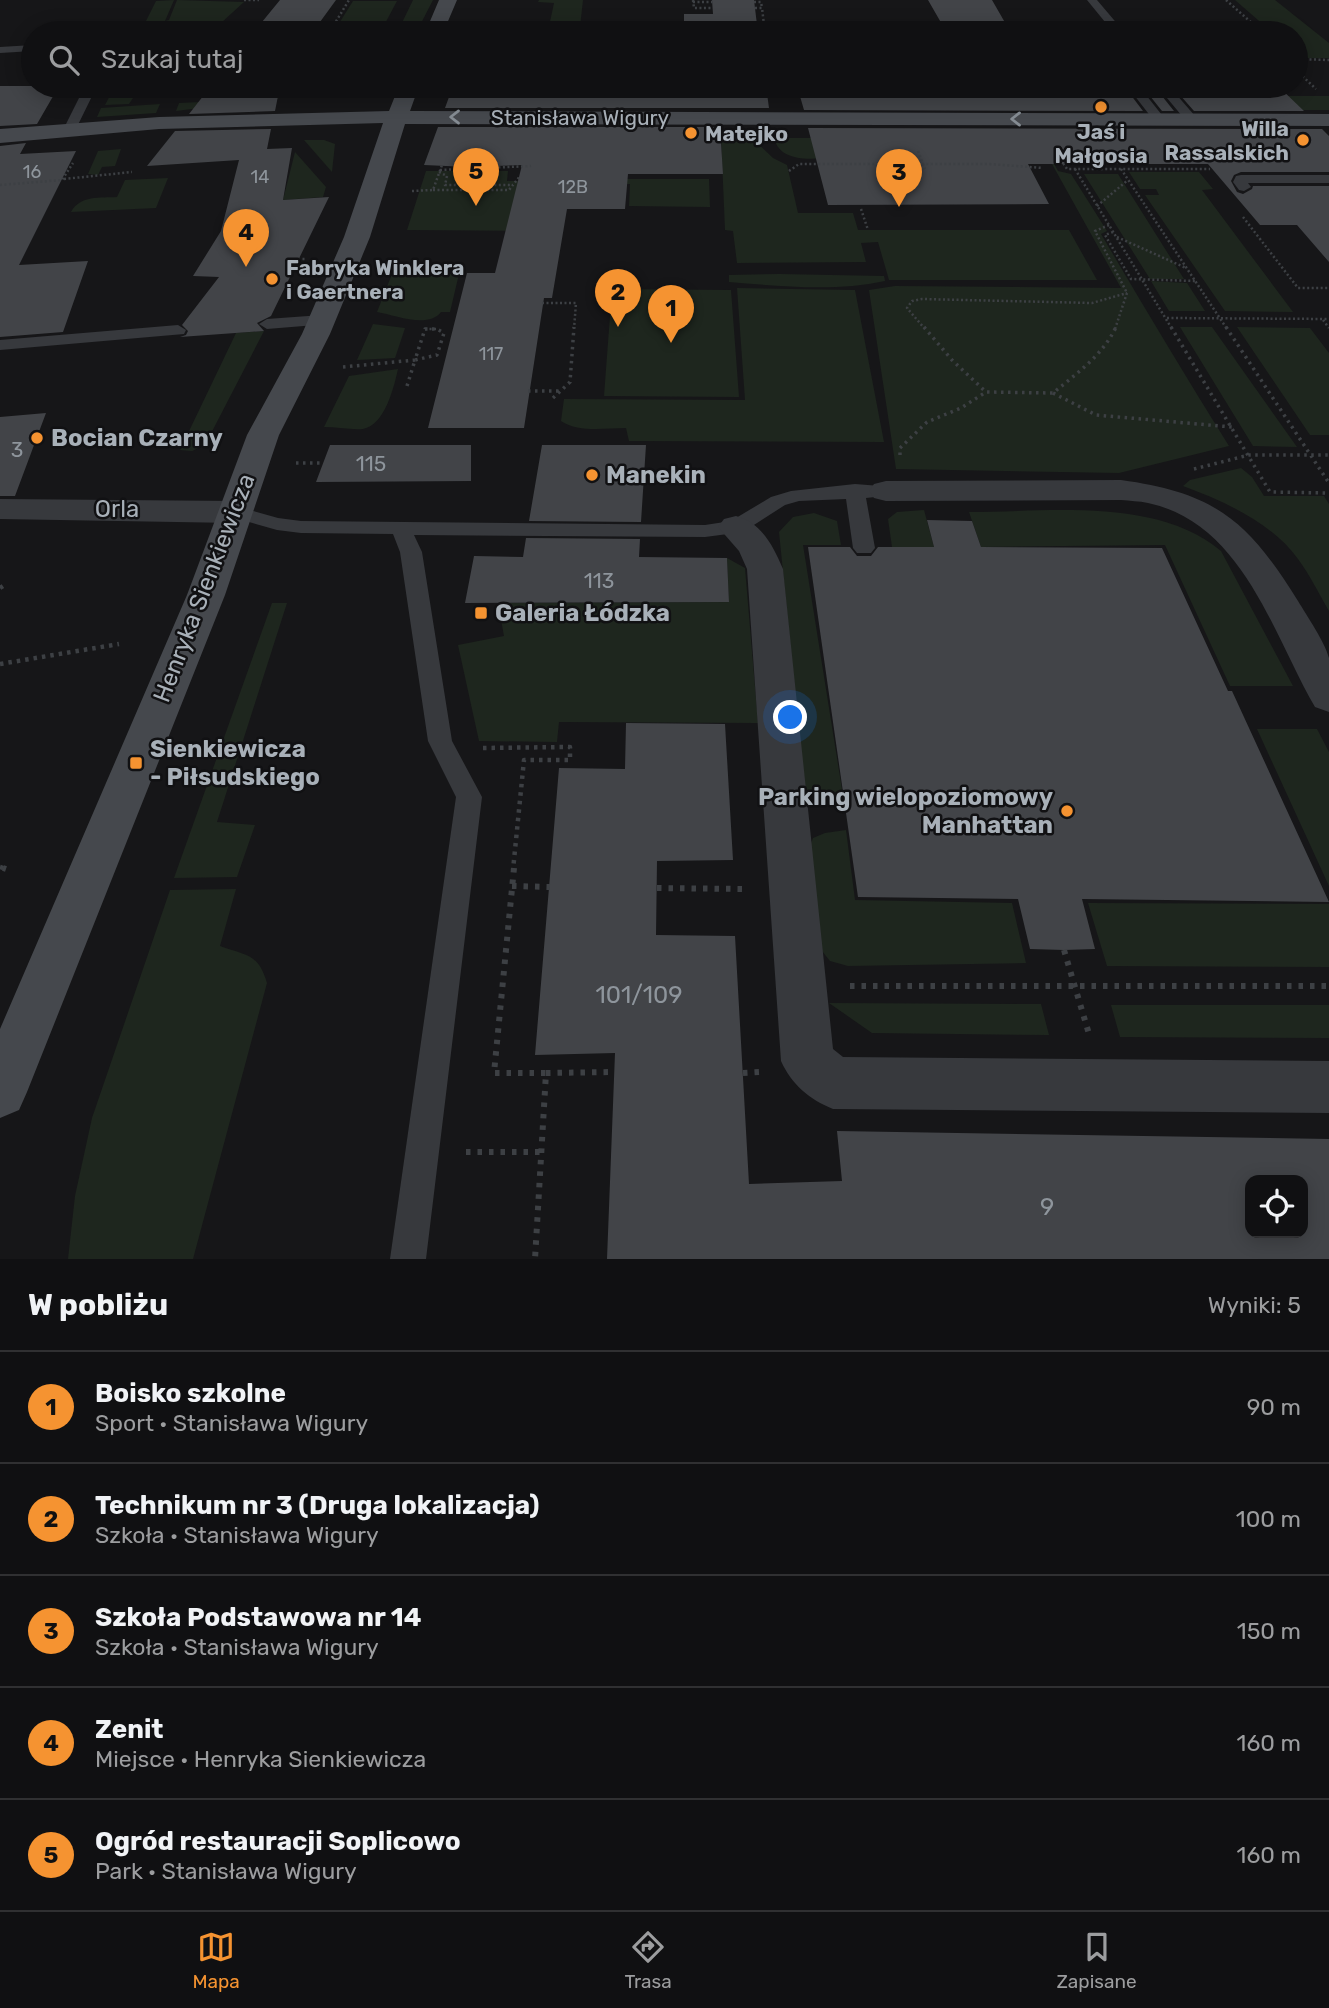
<!DOCTYPE html>
<html lang="pl">
<meta charset="utf-8">
<style>
:root{--surface:#101012;--page:#19191b;--text:#f1f3f6;--muted:#9c9d9f;--line:#303032;--accent:#f59331}
body{margin:0;font-family:Rubik,sans-serif;background:var(--page);color:var(--text)}
.controls{position:absolute;right:21px;bottom:21px;display:grid;overflow:hidden;border-radius:14px;box-shadow:0 4px 18px #0003}
.controls button{width:63px;height:63px;display:grid;place-items:center;padding:0;border:0;border-bottom:2px solid var(--line);background:var(--surface);color:var(--text);font:35px sans-serif}
.you{position:absolute;left:791px;top:718px;width:24px;height:24px;margin:-18px;border:5px solid #fff;border-radius:50%;background:#1a73e8;box-shadow:0 0 0 10px #1a73e833}
.badge{display:grid;place-items:center;width:46px;height:46px;border-radius:50%;background:var(--accent);color:#111;font-size:23px;font-weight:700}
.pin{position:absolute;translate:-50% -58px;filter:drop-shadow(0 2px 4px #0008)}
.pin::after{content:'';position:absolute;top:37px;width:24px;height:21px;background:inherit;clip-path:polygon(0 0,100% 0,50% 100%)}
.list{margin:0;padding:0;list-style:none}
h2{display:flex;justify-content:space-between;align-items:center;height:91px;margin:0;padding:0 28px;font-size:30px}
h2 small{font-size:23px;font-weight:400;color:var(--muted)}
.list li{display:grid;grid-template-columns:46px 1fr auto;gap:21px;align-items:center;box-sizing:border-box;height:112px;padding:0 28px;border-top:2px solid var(--line)}
.list b{display:block;font-size:26px;white-space:nowrap}
.list p{margin:0;font-size:23px;white-space:nowrap;color:var(--muted)}
.list em{font-size:23px;font-style:normal;color:var(--muted)}
.icon{flex:none;width:38px;height:38px;fill:none;stroke:currentColor;stroke-width:2;stroke-linecap:round;stroke-linejoin:round}
.map{position:relative;flex:none;width:1329px;height:1259px;overflow:hidden}
.search{position:absolute;background:var(--surface);box-shadow:0 4px 18px #0003;left:21px;right:21px;top:21px;height:77px;display:flex;align-items:center;gap:18px;box-sizing:border-box;padding:0 24px;border-radius:38px;color:var(--muted);font-size:26px}
.sheet{height:651px;background:var(--surface)}
nav{display:flex;justify-content:space-around;align-items:center;box-sizing:border-box;height:98px;border-top:2px solid var(--line);background:var(--surface);font-size:19px;color:var(--muted)}
nav a{display:grid;justify-items:center;gap:4px}
nav .on{color:var(--accent)}
.map>svg:first-child{display:block}
</style>
<div class="map">
<svg width="1329" height="1259" viewBox="0 0 1329 1259">
<rect width="100%" height="100%" fill="#161618"/>
<path fill="#1e261e" d="M 174,0 L 165,21 L 169,20 L 177,0 L 244,2 L 210,33 L 140,33 L 156,1 Z
M 413,0 L 433,0 L 416,33 L 397,33 Z
M 539,0 L 583,0 L 580,27 L 632,27 L 640,30 L 639,33 L 548,31 L 554,3 L 538,2 Z
M 1235,0 L 1275,0 L 1329,43 L 1329,58 L 1300,58 L 1296,54 L 1296,33 L 1273,33 Z
M 353,1 L 397,1 L 380,33 L 333,33 Z
M 115,86 L 168,86 L 164,94 L 133,98 L 129,104 L 105,105 Z
M 286,86 L 328,86 L 289,97 L 176,111 L 179,103 L 201,102 L 213,88 L 284,89 Z
M 1257,96 L 1329,96 L 1329,110 L 1215,110 Z
M 160,104 L 156,113 L 97,117 L 101,108 Z
M 721,136 L 750,136 L 773,158 L 787,165 L 798,213 L 853,213 L 858,230 L 1069,230 L 1097,280 L 889,280 L 878,242 L 861,243 L 866,262 L 737,263 L 733,231 L 725,230 Z
M 1037,137 L 1040,137 L 1058,171 L 1071,174 L 1107,231 L 1101,234 C 1143,305 1185,376 1229,446 L 1119,473 L 896,469 L 869,290 L 895,286 L 1121,288 Z
M 774,138 L 906,138 C 878,145 784,181 774,138 Z
M 304,140 L 324,140 L 335,144 L 332,172 Z
M 121,149 L 115,166 L 102,167 L 98,175 L 88,174 L 98,151 Z
M 295,152 L 326,187 L 323,197 L 283,200 Z
M 426,171 L 508,171 L 507,181 L 542,181 L 533,231 L 407,230 Z
M 601,171 L 628,179 L 709,179 L 710,207 L 629,206 L 630,184 L 583,184 Z
M 1129,172 L 1199,172 L 1213,189 L 1202,190 L 1293,312 L 1225,311 L 1145,195 L 1159,195 L 1156,189 L 1140,189 Z
M 1084,174 L 1118,174 L 1184,279 L 1150,279 Z
M 168,178 L 156,208 L 71,212 C 80,195 100,198 117,197 L 125,180 Z
M 392,274 L 459,274 L 450,312 L 441,312 C 428,329 395,315 377,312 Z
M 779,274 L 884,276 L 885,281 C 835,292 780,286 729,282 L 729,275 Z
M 1151,281 L 1187,283 L 1205,311 L 1169,311 Z
M 737,288 L 855,290 L 884,442 L 629,441 L 626,428 C 605,428 579,433 561,421 L 564,399 L 745,400 Z
M 612,289 L 731,290 L 739,397 L 604,396 Z
M 373,324 L 405,328 L 395,358 L 357,360 Z
M 1180,327 L 1212,327 L 1297,447 L 1253,446 Z
M 1237,327 L 1310,328 L 1329,353 L 1329,435 L 1310,435 Z
M 264,331 L 205,445 L 192,451 L 180,450 L 236,333 Z
M 398,369 C 394,387 385,425 363,429 C 351,430 336,427 324,427 L 349,376 Z
M 1241,468 L 1252,477 L 1264,496 L 1324,496 L 1329,504 L 1329,611 C 1319,594 1310,575 1298,559 C 1272,523 1224,501 1183,486 L 1190,480 Z
M 924,510 L 934,547 L 892,547 L 888,519 L 897,512 Z
M 969,512 C 1048,512 1157,497 1221,551 L 1293,686 L 1230,686 L 1165,545 L 981,547 Z
M 814,513 L 837,521 L 841,545 L 803,545 L 844,802 L 820,797 L 806,789 L 804,779 L 779,532 L 793,517 Z
M 727,558 L 745,568 L 758,723 L 559,722 L 557,742 L 479,741 L 458,645 L 504,636 L 498,603 L 729,602 Z
M 272,603 L 287,603 L 217,822 L 255,825 L 237,877 L 174,878 Z
M 1257,729 L 1317,729 L 1329,752 L 1329,886 Z
M 846,830 L 855,900 L 1012,903 L 1026,963 L 848,966 L 830,961 L 818,946 L 809,849 L 813,838 L 825,833 Z
M 236,889 L 220,946 C 247,956 258,953 267,983 L 193,1259 L 68,1259 L 75,1196 L 92,1118 L 170,890 Z
M 1088,903 L 1329,904 L 1329,967 L 1107,966 Z
M 829,1003 L 1041,1004 L 1049,1035 L 872,1033 Z
M 1111,1005 L 1329,1005 L 1329,1038 L 1120,1037 Z"/>
<path fill="#424448" fill-rule="evenodd" d="M 280,0 L 336,0 L 312,33 L 253,33 Z
M 712,0 L 754,0 L 758,33 L 684,33 L 684,14 L 713,14 Z
M 928,0 L 992,0 L 1011,33 L 947,33 Z
M 0,86 L 59,86 L 37,124 L 0,126 Z
M 211,86 L 280,86 L 275,111 L 189,114 Z
M 453,86 L 766,86 L 769,108 L 445,108 Z
M 797,86 L 1124,86 L 1143,111 L 804,110 Z
M 1142,86 L 1154,86 L 1174,111 L 1162,111 Z
M 1172,86 L 1278,86 L 1304,111 L 1194,111 Z
M 438,127 L 720,127 L 723,174 L 628,174 L 625,209 L 567,209 L 552,298 L 544,298 L 524,428 L 428,428 L 467,273 L 495,273 L 522,165 L 468,167 L 424,165 Z
M 808,128 L 1322,129 L 1329,136 L 1329,172 L 1241,172 L 1234,175 L 1231,181 L 1237,192 L 1243,194 L 1252,189 L 1253,186 L 1329,186 L 1329,262 L 1297,225 L 1260,225 L 1208,164 L 1028,164 L 1049,204 L 828,205 Z
M 271,129 L 267,149 L 292,148 L 283,200 L 329,197 L 271,316 L 257,323 L 264,331 L 180,337 L 186,335 L 188,331 L 182,325 L 219,277 L 193,276 L 221,231 L 239,160 L 147,166 L 175,131 Z
M 26,143 L 20,154 L 76,151 L 19,265 L 88,261 L 63,332 L 0,337 L 0,146 Z
M 46,413 L 15,496 L 0,496 L 0,417 Z
M 330,445 L 471,445 L 471,481 L 316,482 Z
M 542,445 L 646,445 L 641,522 L 529,521 Z
M 927,520 L 972,521 L 981,547 L 1162,548 L 1228,691 L 1232,691 L 1329,902 L 1082,899 L 1095,949 L 1064,950 L 1030,949 L 1018,899 L 858,897 L 808,547 L 850,547 L 857,556 L 871,556 L 878,547 L 934,547 Z
M 526,538 L 640,539 L 639,557 L 727,558 L 729,602 L 465,603 L 474,556 L 523,557 Z
M 626,723 L 725,724 L 733,860 L 657,861 L 656,935 L 735,936 L 749,1184 L 842,1181 L 837,1131 L 1329,1139 L 1329,1259 L 607,1259 L 615,1053 L 535,1055 L 559,768 L 625,769 ZM 1250,1180 L 1303,1180 L 1303,1233 L 1250,1233 Z"/>
<g fill="none" stroke-linecap="round" stroke-linejoin="round">
<path stroke="#3d4044" stroke-width="2.5" stroke-dasharray="2 2.5" stroke-linecap="butt" d="M 244,0 L 259,0
M 693,0 L 694,8 L 713,8
M 1226,0 L 1263,33
M 693,2 L 712,2
M 754,2 L 761,2 L 762,8
M 755,8 L 762,8 L 765,33
M 329,33 L 349,0
M 1296,59 L 1329,60
M 1296,70 L 1316,89
M 918,151 L 925,169
M 1056,152 L 1067,169 L 1210,169
M 1075,169 L 1172,329
M 1121,169 L 1227,329
M 440,170 L 531,166
M 789,171 L 799,164 L 989,164 L 1043,168
M 439,172 L 447,176 L 445,185 L 513,185
M 64,179 L 132,172
M 0,185 L 62,180 L 73,163
M 433,190 L 509,190 L 520,176
M 412,191 L 433,190 L 442,165
M 1097,206 L 1128,180
M 861,209 L 868,230
M 1243,217 L 1298,288 L 1329,288
M 1109,225 L 1095,231 L 1127,293
M 1113,232 L 1105,235 L 1131,279 L 1195,281
M 1117,237 L 1186,268
M 298,259 L 306,259
M 542,303 L 576,303 L 574,329
M 1167,318 L 1329,319
M 1323,320 L 1329,328
M 425,329 L 437,329
M 925,329 L 907,308 L 912,301 L 922,299 L 1092,303 L 1127,293
M 1115,329 L 1127,293"/>
<path stroke="#3d4044" stroke-width="3.5" stroke-dasharray="2.5 4.5" stroke-linecap="butt" d="M 924,327 L 952,360 L 986,392 L 1053,393 C 1076,374 1103,355 1116,327
M 1171,327 L 1270,492 L 1329,493
M 1226,327 L 1329,483
M 425,329 L 437,329 L 444,333 L 437,355 L 415,360 Z
M 343,367 L 415,360
M 407,386 L 415,360
M 528,391 L 560,391
M 1053,393 L 1096,415 L 1232,427
M 553,398 L 570,382 L 574,327
M 900,455 L 900,448 L 927,422 L 961,408 L 986,392
M 296,463 L 323,463
M 1194,469 L 1249,455 L 1329,455"/>
<path stroke="#3d4044" stroke-width="4.5" stroke-dasharray="3.5 5" stroke-linecap="butt" d="M 0,588 L 3,586
M 0,664 L 119,644
M 483,748 L 570,747 L 570,760 L 524,760 L 513,870
M 0,867 L 6,869"/>
<path stroke="#3d4044" stroke-width="6" stroke-dasharray="4.5 7" stroke-linecap="butt" d="M 3,868 L 6,869
M 514,868 L 494,1073 L 546,1073 L 535,1259
M 512,886 L 550,887
M 657,888 L 743,889
M 1064,950 L 1089,1034
M 850,986 L 1329,986
M 546,1073 L 614,1072
M 743,1073 L 760,1072
M 466,1152 L 542,1152"/>
<path fill="#37393d" fill-rule="evenodd" d="M 1087,0 L 1097,0 L 1125,33 L 1114,33 Z
M 33,45 L 33,51 L 0,53 L 0,47 Z
M 85,86 L 97,86 L 74,133 L 64,133 L 63,130 Z
M 1127,86 L 1139,86 L 1165,119 L 1163,122 L 1155,122 Z
M 1157,86 L 1169,86 L 1195,116 L 1195,122 L 1187,122 Z
M 1241,175 L 1329,175 L 1329,183 L 1248,183 L 1251,187 L 1244,191 L 1239,190 L 1233,182 L 1236,176 Z
M 322,315 L 330,320 L 328,324 L 267,329 L 259,324 L 267,319 Z
M 178,325 L 186,330 L 184,334 L 0,350 L 0,340 Z
M 855,484 L 893,487 L 896,491 L 893,495 L 866,498 L 875,548 L 871,553 L 857,553 L 853,548 L 846,499 L 799,501 L 785,505 L 743,532 L 705,537 L 414,535 L 422,552 L 452,741 L 482,797 L 426,1259 L 390,1259 L 456,797 L 428,741 L 400,552 L 393,534 L 301,533 L 277,530 L 228,516 L 225,512 L 228,508 L 235,506 L 278,518 L 301,521 L 705,525 L 731,521 L 771,497 L 791,491 Z"/>
<path fill="#37393d" fill-rule="evenodd" d="M 1121,480 C 1216,493 1248,521 1298,601 C 1307,616 1325,642 1329,658 C 1329,674 1329,695 1329,712 L 1315,707 C 1273,635 1243,523 1148,503 C 1139,501 1130,501 1121,500 L 886,501 L 874,498 L 869,491 L 874,484 L 886,481 Z
M 0,499 L 235,501 L 247,505 L 252,512 L 247,519 L 235,523 L 0,519 Z
M 736,516 C 762,523 773,546 783,569 L 833,1049 L 843,1057 L 1329,1061 L 1329,1113 L 833,1109 C 809,1099 792,1085 781,1061 L 747,569 L 739,551 L 718,527 L 724,519 Z"/>
<path fill="#45484d" fill-rule="evenodd" d="M 439,0 L 457,0 L 443,33 L 425,33 Z
M 399,86 L 419,86 L 410,111 L 1329,114 L 1329,126 L 405,124 L 370,237 L 330,334 L 279,435 L 225,595 L 27,1092 L 19,1110 L 0,1118 L 0,1029 L 187,595 L 247,435 L 302,334 L 344,237 L 383,123 L 159,129 L 0,143 L 0,129 L 159,117 L 389,111 Z"/>
</g>
<defs><path id="oneway-chevron" d="M-2-3.5L2.5 0L-2 3.5" fill="none" stroke-width="1.6" stroke-linecap="round" stroke-linejoin="round" transform="scale(1.75)"/></defs>
<g stroke="#858c93">
<use href="#oneway-chevron" transform="translate(455 117) rotate(-180)"/>
<use href="#oneway-chevron" transform="translate(1016 119) rotate(-180)"/>
</g>
<g fill="#f59331" stroke="#111113" stroke-width="2.5">
<circle cx="1101" cy="107" r="7"/>
<circle cx="691" cy="133" r="7"/>
<circle cx="1303" cy="140" r="7"/>
<circle cx="272" cy="279" r="7"/>
<circle cx="37" cy="438" r="7"/>
<circle cx="592" cy="475" r="7"/>
<rect x="474" y="606" width="14" height="14" rx="3.5"/>
<rect x="129" y="756" width="14" height="14" rx="3.5"/>
<circle cx="1067" cy="811" r="7"/>
</g>
<g text-anchor="middle" dominant-baseline="central" stroke-width="5" stroke-linejoin="round" paint-order="stroke">
<g font-size="18" fill="#8e959c">
<text x="32" y="172">16</text>
<text x="260" y="177">14</text>
<text x="573" y="187">12B</text>
<text x="491" y="354">117</text>
</g>
<g font-size="21" fill="#a8b0b8" stroke="#111113">
<text x="580" y="117">Stanisława Wigury</text>
</g>
<g font-size="21" font-weight="bold" fill="#a8b0b8" stroke="#111113" text-anchor="start">
<text x="1289" y="128" text-anchor="end">Willa<tspan x="1289" dy="24">Rassalskich</tspan></text>
<text x="1101" y="131" text-anchor="middle">Jaś i<tspan x="1101" dy="24">Małgosia</tspan></text>
<text x="705" y="133">Matejko</text>
<text x="286" y="267">Fabryka Winklera<tspan x="286" dy="24">i Gaertnera</tspan></text>
</g>
<g font-size="21" fill="#8e959c">
<text x="17" y="449">3</text>
<text x="371" y="463">115</text>
<text x="599" y="580">113</text>
</g>
<g font-size="24" font-weight="bold" fill="#a8b0b8" stroke="#111113" text-anchor="start">
<text x="51" y="438">Bocian Czarny</text>
<text x="606" y="475">Manekin</text>
<text x="495" y="613">Galeria Łódzka</text>
<text x="150" y="749">Sienkiewicza<tspan x="150" dy="28">- Piłsudskiego</tspan></text>
<text x="1053" y="797" text-anchor="end">Parking wielopoziomowy<tspan x="1053" dy="28">Manhattan</tspan></text>
</g>
<g font-size="24" fill="#a8b0b8" stroke="#111113">
<text x="117" y="509">Orla</text>
<text transform="translate(204 588) rotate(-69)">Henryka Sienkiewicza</text>
</g>
<g font-size="24" fill="#8e959c">
<text x="639" y="995">101/109</text>
<text x="1047" y="1207">9</text>
</g>
</g>
</svg>
<div class="controls">
<button><svg class="icon" aria-label="locate" viewBox="0 0 24 24"><circle cx="12" cy="12" r="6"/><path d="M12 2v4M12 18v4M2 12h4M18 12h4"/></svg></button>
</div>
<div class="you"></div>
<div class="pin badge" style="left:671px;top:343px">1</div>
<div class="pin badge" style="left:618px;top:327px">2</div>
<div class="pin badge" style="left:899px;top:207px">3</div>
<div class="pin badge" style="left:246px;top:267px">4</div>
<div class="pin badge" style="left:476px;top:206px">5</div>
<div class="search"><svg class="icon" aria-label="search" viewBox="0 0 24 24"><circle cx="10" cy="10" r="6"/><path d="M15 15l6 6"/></svg>Szukaj tutaj</div>
</div>
<section class="sheet">
<h2>W pobliżu<small>Wyniki: 5</small></h2>
<ul class="list">
<li><span class="badge">1</span><div><b>Boisko szkolne</b><p>Sport · Stanisława Wigury</p></div><em>90 m</em></li>
<li><span class="badge">2</span><div><b>Technikum nr 3 (Druga lokalizacja)</b><p>Szkoła · Stanisława Wigury</p></div><em>100 m</em></li>
<li><span class="badge">3</span><div><b>Szkoła Podstawowa nr 14</b><p>Szkoła · Stanisława Wigury</p></div><em>150 m</em></li>
<li><span class="badge">4</span><div><b>Zenit</b><p>Miejsce · Henryka Sienkiewicza</p></div><em>160 m</em></li>
<li><span class="badge">5</span><div><b>Ogród restauracji Soplicowo</b><p>Park · Stanisława Wigury</p></div><em>160 m</em></li>
</ul>
</section>
<nav>
<a class="on"><svg class="icon" aria-label="map" viewBox="0 0 24 24"><path d="M3 6l6-2 6 2 6-2v14l-6 2-6-2-6 2zM9 4v14M15 6v14"/></svg>Mapa</a>
<a><svg class="icon" aria-label="directions" viewBox="0 0 24 24"><path d="M12 3l9 9-9 9-9-9zM9 14v-3h6M13 9l2 2-2 2"/></svg>Trasa</a>
<a><svg class="icon" aria-label="saved" viewBox="0 0 24 24"><path d="M7 4h10v16l-5-4-5 4z"/></svg>Zapisane</a>
</nav>
